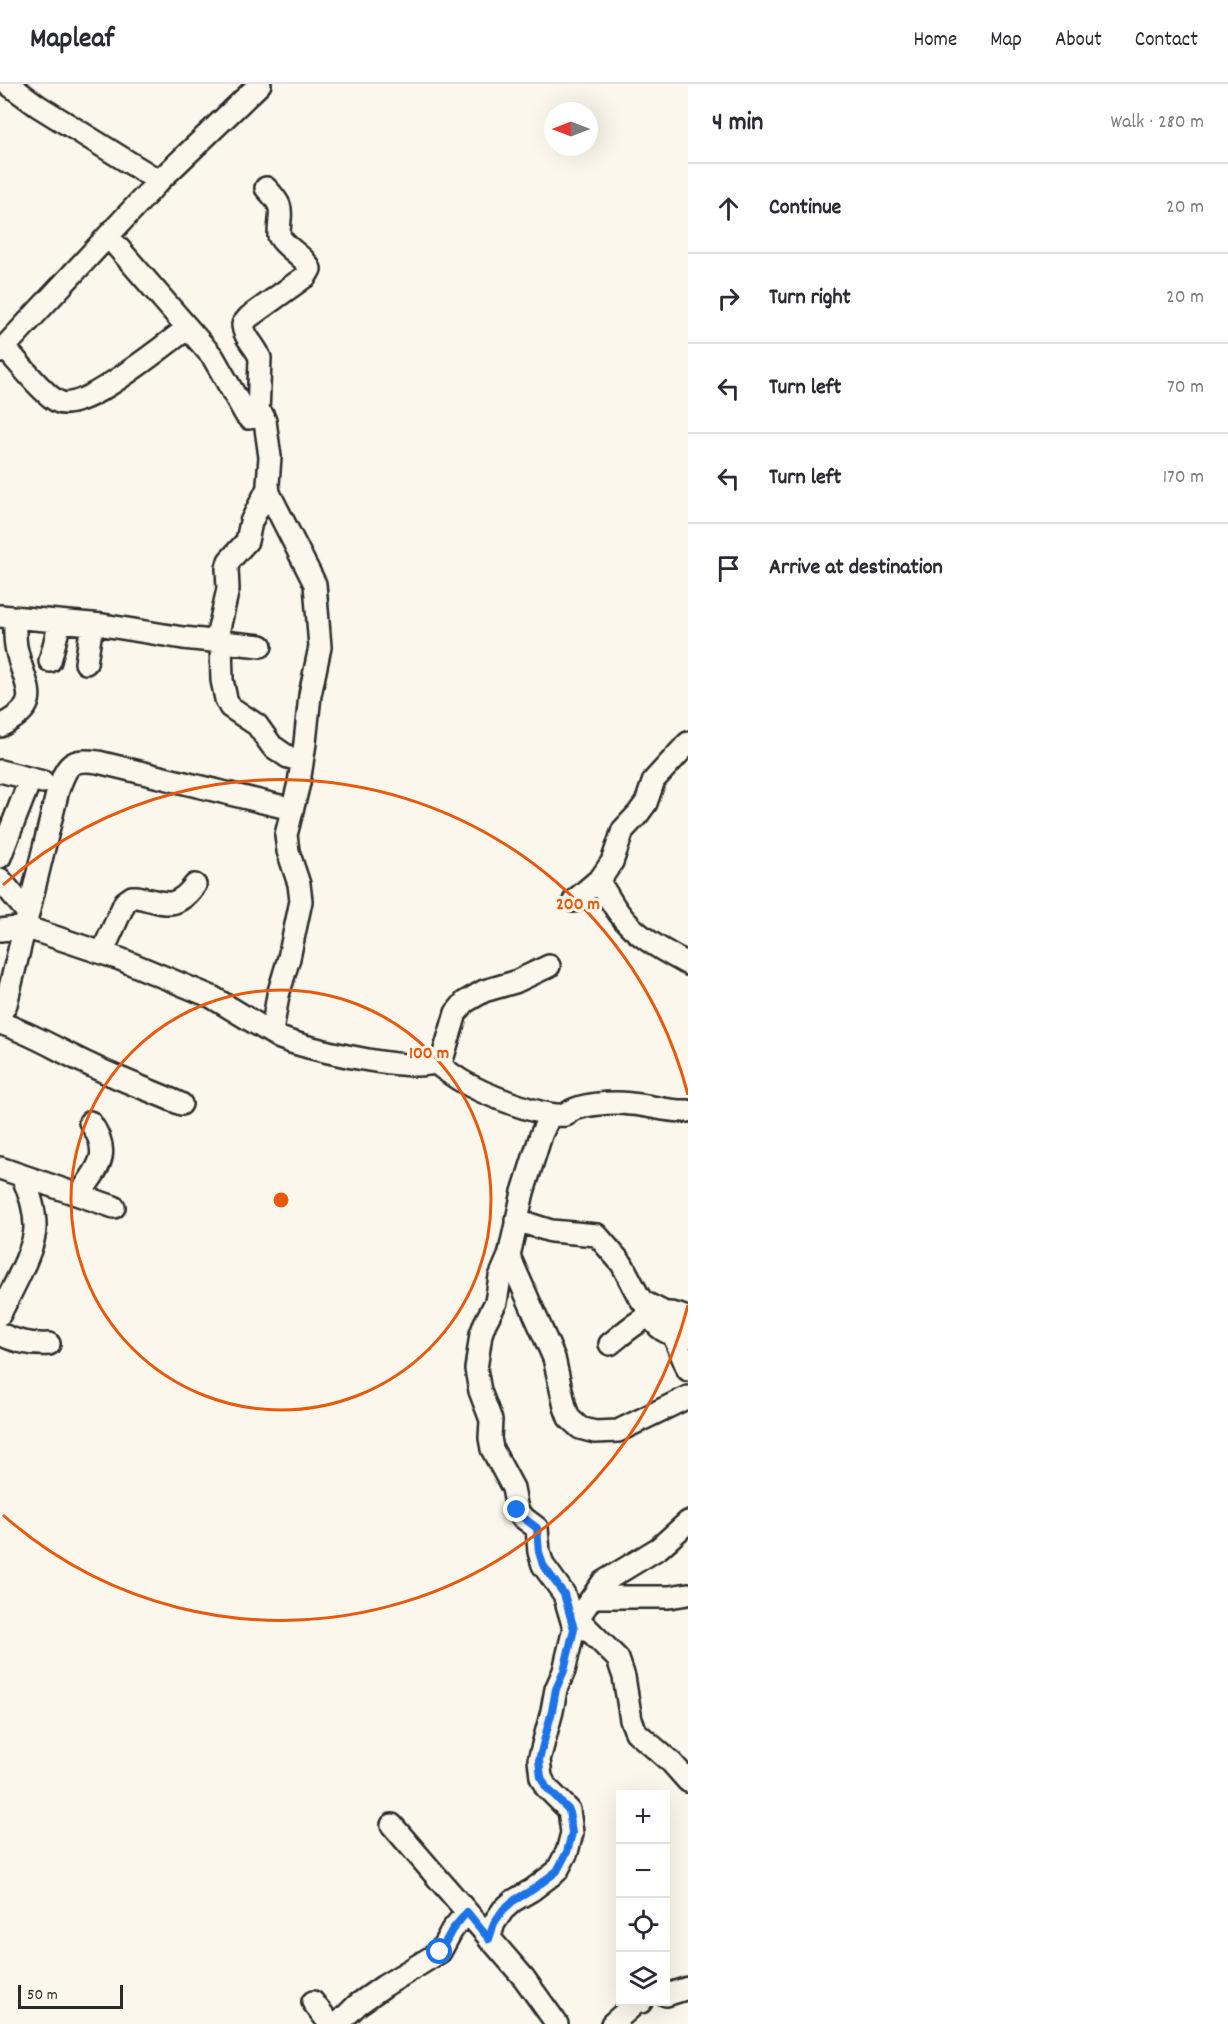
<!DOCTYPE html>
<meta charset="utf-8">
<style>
:root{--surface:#fff;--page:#f7f7f7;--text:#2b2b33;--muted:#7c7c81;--line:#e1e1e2}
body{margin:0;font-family:Dekko,sans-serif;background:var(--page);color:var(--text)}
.controls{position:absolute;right:18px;bottom:18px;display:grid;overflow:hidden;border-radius:0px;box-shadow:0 6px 24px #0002}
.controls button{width:54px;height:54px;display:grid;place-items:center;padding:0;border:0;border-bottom:2px solid var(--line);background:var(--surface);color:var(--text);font:30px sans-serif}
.compass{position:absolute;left:544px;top:18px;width:54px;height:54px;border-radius:50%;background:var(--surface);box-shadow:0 6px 24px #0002;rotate:270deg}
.scale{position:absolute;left:18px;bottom:15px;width:105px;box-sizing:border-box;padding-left:6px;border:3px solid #2b2b2b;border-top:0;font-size:16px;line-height:21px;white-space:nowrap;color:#2b2b2b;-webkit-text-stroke:4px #fbf7ec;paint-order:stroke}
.stop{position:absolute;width:18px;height:18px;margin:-14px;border:4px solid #1a73e8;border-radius:50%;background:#fff}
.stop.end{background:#1a73e8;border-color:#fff;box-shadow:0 2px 6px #0008}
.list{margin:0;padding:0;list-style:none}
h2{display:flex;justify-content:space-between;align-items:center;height:78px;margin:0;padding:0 24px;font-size:26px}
h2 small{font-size:20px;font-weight:400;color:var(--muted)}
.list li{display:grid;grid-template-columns:39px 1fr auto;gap:18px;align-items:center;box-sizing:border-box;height:90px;padding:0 24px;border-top:2px solid var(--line)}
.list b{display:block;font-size:22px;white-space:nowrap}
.list em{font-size:20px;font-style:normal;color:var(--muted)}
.icon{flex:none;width:33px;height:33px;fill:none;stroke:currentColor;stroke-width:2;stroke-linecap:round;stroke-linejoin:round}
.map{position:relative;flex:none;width:688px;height:1940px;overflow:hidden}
header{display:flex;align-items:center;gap:36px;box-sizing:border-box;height:84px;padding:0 30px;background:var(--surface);border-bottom:2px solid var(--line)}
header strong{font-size:28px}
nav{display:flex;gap:33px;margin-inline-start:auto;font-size:21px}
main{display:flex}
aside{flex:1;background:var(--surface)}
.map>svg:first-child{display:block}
</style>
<header>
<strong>Mapleaf</strong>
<nav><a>Home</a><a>Map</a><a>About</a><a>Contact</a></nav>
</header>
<main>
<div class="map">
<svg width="688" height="1940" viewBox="0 0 688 1940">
<rect width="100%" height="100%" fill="#fbf7ec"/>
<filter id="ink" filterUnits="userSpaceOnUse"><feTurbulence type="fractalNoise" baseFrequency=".0167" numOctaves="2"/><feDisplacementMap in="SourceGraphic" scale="12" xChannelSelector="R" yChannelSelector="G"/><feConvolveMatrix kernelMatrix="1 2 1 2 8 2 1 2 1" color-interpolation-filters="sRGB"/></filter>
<g filter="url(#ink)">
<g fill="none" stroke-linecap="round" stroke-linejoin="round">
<g stroke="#2b2b2b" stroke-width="26">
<path id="minor" d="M 8,0 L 38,22 L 159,97
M 108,152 L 213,273 L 246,331 L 249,334 L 258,331 L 263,332 L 265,337 L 270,373 L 268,400 L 269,409 L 315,500 L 320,563 L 310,611 L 305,659 L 299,699 L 286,751 L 288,767 L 299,800 L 301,817 L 289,874 L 278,911 L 272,948
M 4,263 C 17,276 44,312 59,318 C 84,329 166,259 188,244
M 0,268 L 159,97 L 260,0
M 258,331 L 260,274 C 256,262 243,253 243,240 L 249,233 L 306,192 L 310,185 C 304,171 287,166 279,152 C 279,126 287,126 266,104
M 0,532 L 103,541 L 183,554 L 261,562
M 216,558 L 228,505 L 227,484 L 229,477 L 247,457 L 251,438 L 268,404
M 221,558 L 222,596 L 226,615 L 230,623 L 257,641 L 272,662 L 288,673 L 302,677
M 50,577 L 60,538
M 86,579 L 92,540
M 0,642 C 46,619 25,605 17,567 C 14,556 15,545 15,534
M 0,687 L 43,698
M 0,773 L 30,696
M 0,795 L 28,829
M 598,797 C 606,807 611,819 619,829 C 635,852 664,867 688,880
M 574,817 L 601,794 L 612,778 L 623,746 L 638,730 L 646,719 L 654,696 L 688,659
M 0,846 L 25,843 L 120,875 L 212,913 L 280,954 L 291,958 C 317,966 421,992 442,976 L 456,929 L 465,918 L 484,907 L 515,898 L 549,882
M 102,869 L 125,818 L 132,813 L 137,813 C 165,819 175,827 195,801
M 0,931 L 6,920 L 58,706 C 67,681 70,674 98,678 L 292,725
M 0,939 C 31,949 58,966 88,980 C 118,995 150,1006 181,1020
M 437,980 C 444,985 452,991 460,996 C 481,1009 543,1034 566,1031 C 576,1019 616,1018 631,1020 C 650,1021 668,1028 688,1027
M 0,1084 L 114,1123
M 79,1111 C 98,1084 113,1070 90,1038
M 516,1136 L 551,1147 L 597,1151 L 622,1180 L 638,1211 L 643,1218 L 661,1227
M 509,1172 L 554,1274 L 565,1323 L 569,1334 L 580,1344 L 595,1348 L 618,1347 L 688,1313
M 0,1230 C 10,1209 36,1164 35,1142 C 35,1125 29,1107 22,1092
M 651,1231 C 657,1247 672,1252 688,1253
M 0,1250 C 16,1258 31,1261 49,1260
M 673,1250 L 688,1286
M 610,1260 C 634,1241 657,1217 688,1235
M 594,1513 L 669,1513 L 688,1510
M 572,1532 L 582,1539 L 618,1575 L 624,1593 L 631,1636 L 636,1648 L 672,1679 L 688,1697
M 577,1535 L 603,1498 L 659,1464 L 688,1438
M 392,1741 L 524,1894 L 557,1940
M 489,1855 L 494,1839 L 503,1826 L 513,1817 L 532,1806 L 557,1787 L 567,1768 L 572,1749 L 569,1726 L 546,1703 L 541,1693 L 539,1676 L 552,1627 L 556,1605 L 564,1587 L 574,1544 L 564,1510 L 543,1481 L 539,1468 L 537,1444 L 521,1432 L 517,1426 L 513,1404 L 492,1365 L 490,1354 L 491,1336 L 480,1307 L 476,1285 L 481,1250 L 485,1239 L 496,1218 L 500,1193 L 509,1172 L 523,1108 L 541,1051 L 550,1031
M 666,1911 L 688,1904
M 313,1918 L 330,1940
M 338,1940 L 357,1921 L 384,1902 L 440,1868 L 452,1846 L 467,1828
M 612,1940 L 637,1918 L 641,1918"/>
</g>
<use href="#minor" stroke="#fbf7ec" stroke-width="21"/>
</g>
</g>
<g fill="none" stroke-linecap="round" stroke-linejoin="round" filter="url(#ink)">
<path stroke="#1a73e8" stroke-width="8" d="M 440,1868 L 452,1846 L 467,1828 L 489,1855 L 494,1839 L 503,1826 L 513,1817 L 532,1806 L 557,1787 L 567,1768 L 572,1749 L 569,1726 L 546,1703 L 541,1693 L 539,1676 L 552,1627 L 556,1605 L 564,1587 L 574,1545 L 564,1510 L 543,1481 L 539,1468 L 537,1444 L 521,1432 L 517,1426"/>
</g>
<g fill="none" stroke="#e8590c" stroke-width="3">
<circle cx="281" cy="1116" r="210"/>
<path d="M688 1221A420 420 0 0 1 3 1431M3 801A420 420 0 0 1 688 1011"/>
</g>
<circle cx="281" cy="1116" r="9" fill="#e8590c" stroke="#fbf7ec" stroke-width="3"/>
<g font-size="18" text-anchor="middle" font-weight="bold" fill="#e8590c" stroke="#fbf7ec" stroke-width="6" stroke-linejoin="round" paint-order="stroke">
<text x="578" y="825">200 m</text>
<text x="429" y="974">100 m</text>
</g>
</svg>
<div class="controls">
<button>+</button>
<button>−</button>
<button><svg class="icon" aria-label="locate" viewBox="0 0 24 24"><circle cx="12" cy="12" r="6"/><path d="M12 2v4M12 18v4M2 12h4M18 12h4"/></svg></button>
<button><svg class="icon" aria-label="layers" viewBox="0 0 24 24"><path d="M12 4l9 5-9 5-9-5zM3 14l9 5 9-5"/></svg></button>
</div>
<svg class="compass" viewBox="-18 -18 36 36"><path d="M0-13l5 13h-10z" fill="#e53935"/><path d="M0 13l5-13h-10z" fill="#7c7c81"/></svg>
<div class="scale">50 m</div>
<div class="stop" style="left:440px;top:1868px"></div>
<div class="stop end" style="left:517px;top:1426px"></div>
</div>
<aside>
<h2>4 min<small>Walk · 280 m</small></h2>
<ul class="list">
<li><svg class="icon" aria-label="ahead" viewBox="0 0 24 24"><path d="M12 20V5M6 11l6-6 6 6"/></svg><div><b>Continue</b></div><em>20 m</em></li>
<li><svg class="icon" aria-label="right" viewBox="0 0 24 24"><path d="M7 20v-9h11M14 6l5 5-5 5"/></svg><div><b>Turn right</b></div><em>20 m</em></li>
<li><svg class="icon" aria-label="left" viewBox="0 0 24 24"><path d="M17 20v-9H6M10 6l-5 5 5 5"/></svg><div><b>Turn left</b></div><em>70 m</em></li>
<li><svg class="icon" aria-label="left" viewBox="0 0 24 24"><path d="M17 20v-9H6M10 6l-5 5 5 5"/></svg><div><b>Turn left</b></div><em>170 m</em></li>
<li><svg class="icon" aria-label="arrive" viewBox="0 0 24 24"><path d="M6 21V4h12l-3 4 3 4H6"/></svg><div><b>Arrive at destination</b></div></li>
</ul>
</aside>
</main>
